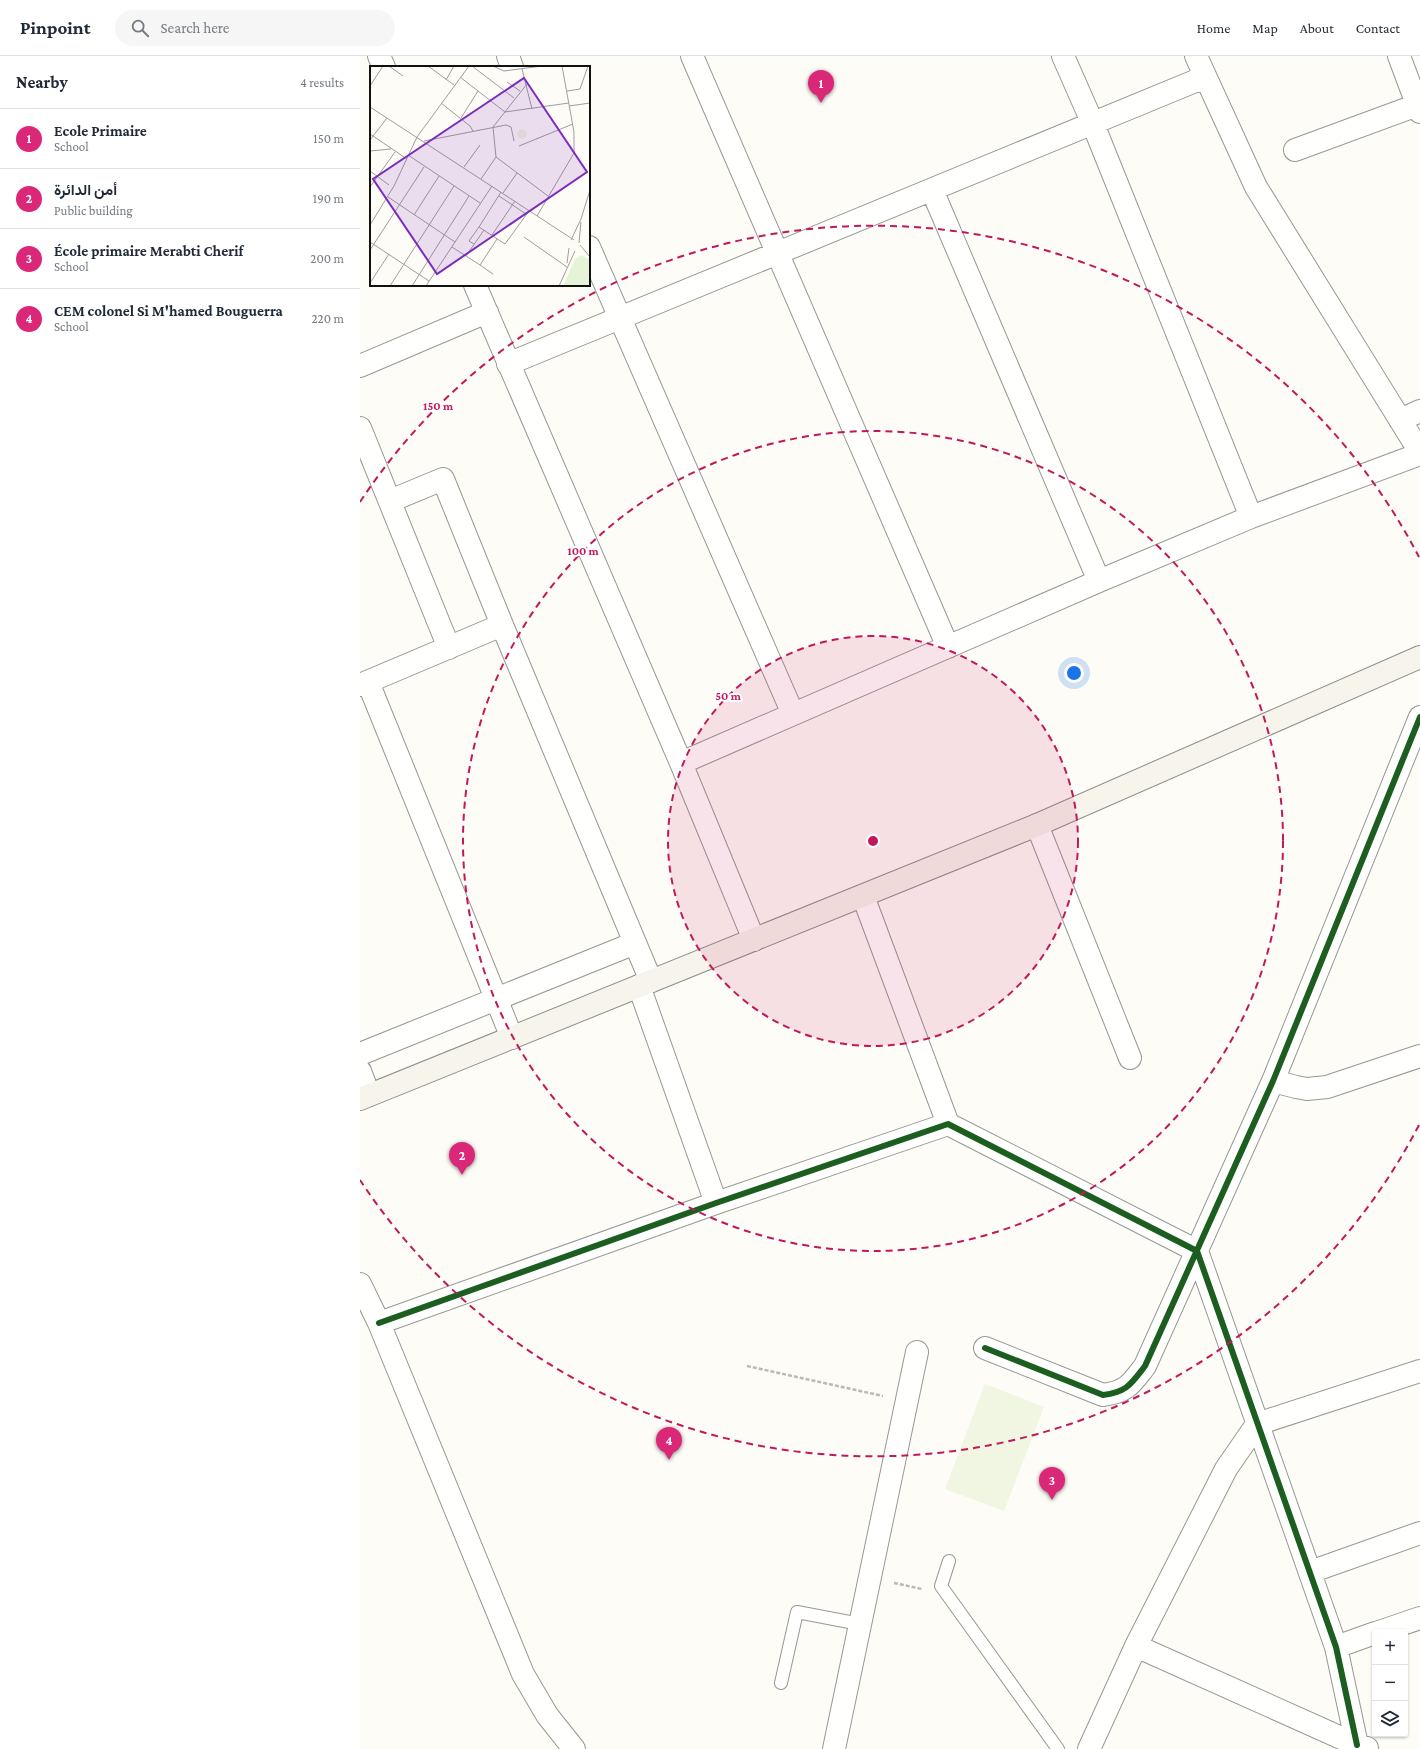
<!DOCTYPE html>
<meta charset="utf-8">
<style>
:root{--surface:#fff;--page:#f6f6f7;--text:#1f2937;--muted:#747a83;--line:#e0e1e3;--accent:#db2777}
body{margin:0;font-family:"Crimson Pro",Vazirmatn,serif;background:var(--page);color:var(--text)}
.controls{position:absolute;right:12px;bottom:12px;display:grid;overflow:hidden;border-radius:4px;box-shadow:0 1px 3px #0004}
.controls button{width:36px;height:36px;display:grid;place-items:center;padding:0;border:0;border-bottom:1px solid var(--line);background:var(--surface);color:var(--text);font:20px sans-serif}
.you{position:absolute;left:714px;top:617px;width:14px;height:14px;margin:-10px;border:3px solid #fff;border-radius:50%;background:#1a73e8;box-shadow:0 0 0 6px #1a73e833}
.badge{display:grid;place-items:center;width:26px;height:26px;border-radius:50%;background:var(--accent);color:#fff;font-size:13px;font-weight:700}
.pin{position:absolute;translate:-50% -33px;filter:drop-shadow(0 1px 2px #0008)}
.pin::after{content:'';position:absolute;top:21px;width:14px;height:12px;background:inherit;clip-path:polygon(0 0,100% 0,50% 100%)}
.list{margin:0;padding:0;list-style:none}
h2{display:flex;justify-content:space-between;align-items:center;height:52px;margin:0;padding:0 16px;font-size:17px}
h2 small{font-size:13px;font-weight:400;color:var(--muted)}
.list li{display:grid;grid-template-columns:26px 1fr auto;gap:12px;align-items:center;box-sizing:border-box;height:60px;padding:0 16px;border-top:1px solid var(--line)}
.list b{display:block;font-size:15px;white-space:nowrap}
.list p{margin:0;font-size:13px;white-space:nowrap;color:var(--muted)}
.list em{font-size:13px;font-style:normal;color:var(--muted)}
.icon{flex:none;width:22px;height:22px;fill:none;stroke:currentColor;stroke-width:2;stroke-linecap:round;stroke-linejoin:round}
.map{position:relative;flex:none;width:1060px;height:1693px;overflow:hidden}
header{display:flex;align-items:center;gap:24px;box-sizing:border-box;height:56px;padding:0 20px;background:var(--surface);border-bottom:1px solid var(--line)}
header strong{font-size:19px}
nav{display:flex;gap:22px;margin-inline-start:auto;font-size:14px}
.search{width:280px;height:36px;background:var(--page);display:flex;align-items:center;gap:10px;box-sizing:border-box;padding:0 14px;border-radius:22px;color:var(--muted);font-size:15px}
main{display:flex}
aside{flex:1;background:var(--surface)}
.map>svg:first-child{display:block}
</style>
<header>
<strong>Pinpoint</strong>
<div class="search"><svg class="icon" aria-label="search" viewBox="0 0 24 24"><circle cx="10" cy="10" r="6"/><path d="M15 15l6 6"/></svg>Search here</div>
<nav><a>Home</a><a>Map</a><a>About</a><a>Contact</a></nav>
</header>
<main>
<aside>
<h2>Nearby<small>4 results</small></h2>
<ul class="list">
<li><span class="badge">1</span><div><b>Ecole Primaire</b><p>School</p></div><em>150 m</em></li>
<li><span class="badge">2</span><div><b>أمن الدائرة</b><p>Public building</p></div><em>190 m</em></li>
<li><span class="badge">3</span><div><b>École primaire Merabti Cherif</b><p>School</p></div><em>200 m</em></li>
<li><span class="badge">4</span><div><b>CEM colonel Si M'hamed Bouguerra</b><p>School</p></div><em>220 m</em></li>
</ul>
</aside>
<div class="map">
<svg width="1060" height="1693" viewBox="0 0 1060 1693">
<rect width="100%" height="100%" fill="#fdfcf7"/>
<path fill="#f0f6e1" d="M 625,1328 L 684,1351 L 644,1455 L 585,1433 Z"/>
<g fill="none" stroke-linecap="round" stroke-linejoin="round">
<g stroke="#979795" stroke-width="14">
<path id="lane" d="M 589,1505 L 581,1530 L 698,1693
M 421,1627 L 437,1556 L 500,1568"/>
</g>
<g stroke="#979795" stroke-width="24">
<path id="street" d="M 19,0 L 24,11
M 148,0 L 152,11
M 332,0 L 588,591
M 703,0 L 733,68 L 891,461
M 836,0 L 896,131 L 1060,396
M 1039,0 L 1060,56
M 935,94 L 1060,48
M 572,134 L 739,525
M 229,191 L 433,658
M 115,229 L 321,707 L 394,884
M 148,308 L 845,21
M 0,310 L 127,256
M 1040,364 L 1060,355
M 0,372 L 89,592
M 30,445 L 83,423 L 142,569
M 8,626 L 152,982
M 0,629 L 142,569 L 291,925
M 321,707 L 739,525 L 891,461 L 1060,398
M 677,769 L 770,1002
M 503,840 L 588,1068
M 279,930 L 356,1147
M 0,998 L 275,887
M 0,1015 L 9,1039
M 913,1025 L 936,1031 L 947,1033 L 967,1031 L 1060,1000
M 0,1228 L 19,1267 L 163,1618 L 187,1659 L 214,1693
M 19,1267 L 356,1147 L 588,1068 L 837,1195 L 976,1591 L 997,1689
M 625,1292 L 743,1339 C 767,1336 771,1328 785,1310 L 913,1025 L 1060,661
M 950,1516 L 1060,1477
M 1019,1576 L 1060,1562
M 776,1590 L 997,1689 L 1007,1692
M 976,1591 L 1015,1577
M 474,1693 L 557,1296
M 729,1693 L 776,1590 L 866,1413 L 897,1368 L 1060,1315"/>
</g>
<g stroke="#8e8d8b" stroke-width="24">
<path id="secondary" d="M 0,1043 L 677,769 L 1060,601"/>
</g>
<path stroke="#b9b9b8" stroke-width="2.5" stroke-dasharray="4 2" stroke-linecap="butt" d="M 387,1310 L 523,1340
M 534,1527 L 562,1533"/>
<use href="#lane" stroke="#fffffe" stroke-width="12"/>
<use href="#street" stroke="#fffffe" stroke-width="22"/>
<use href="#secondary" stroke="#f6f4eb" stroke-width="22"/>
<g stroke="#fff" stroke-width="8">
<path id="cycleway" d="M 19,1267 L 356,1147 L 588,1068 L 837,1195 L 976,1591 L 997,1689
M 625,1292 L 743,1339 C 767,1336 771,1328 785,1310 L 913,1025 L 1060,661"/>
</g>
<use href="#cycleway" stroke="#1b5e20" stroke-width="6"/>
</g>
<circle cx="513" cy="785" r="205" fill="#c2185b" fill-opacity=".12"/>
<g fill="none" stroke="#c2185b" stroke-width="2" stroke-dasharray="7 5">
<circle cx="513" cy="785" r="205"/>
<circle cx="513" cy="785" r="410"/>
<path d="M1059 1069A615 615 0 0 1 0 1124M0 446A615 615 0 0 1 1059 501"/>
</g>
<g transform="translate(10 10)">
<rect width="220" height="220" fill="#fdfcf7"/>
<path d="M 211,189 L 220,194 L 220,220 L 193,220 L 205,193 Z" fill="#e7f3d7"/>
<path d="M147 68a5 5 0 1 1 10 0a5 5 0 1 1-10 0Z" fill="#f0f6e1"/>
<path fill="none" stroke="#9f9e9b" stroke-width="1" d="M 19,0 L 33,10M 58,0 L 84,19M 102,0 L 144,32M 123,0 L 134,5 L 172,0M 152,3 L 162,43M 90,11 L 135,46 L 199,37M 76,14 L 84,0M 137,16 L 150,25M 157,18 L 123,61 L 126,91 L 178,130M 0,20 L 13,0M 197,25 L 210,23 L 218,0M 71,37 L 100,60 L 103,65M 199,40 L 220,37M 0,41 L 204,174M 91,52 L 108,25M 0,68 L 37,93M 0,74 L 17,52M 54,75 L 136,59 L 141,61 L 144,75M 149,80 L 203,58M 0,85 L 21,83M 38,89 L 110,137M 94,101 L 110,79M 0,105 L 19,119M 111,113 L 126,91M 0,121 L 25,86M 131,126 L 109,161 L 135,178 L 159,145M 133,127 L 147,107M 129,130 L 156,148M 18,131 L 85,176M 44,149 L 69,110M 167,150 L 204,87 L 204,66 L 192,0M 0,159 L 24,120 L 47,71 L 99,0M 122,169 L 145,135M 154,171 L 197,201M 201,174 L 211,153 L 220,124M 0,176 L 59,215M 209,177 L 211,156M 104,178 L 99,175 L 109,161M 210,179 L 220,191M 82,181 L 110,199 L 127,173M 0,184 L 54,101M 96,190 L 114,164M 197,197 L 199,182M 110,199 L 123,208M 0,217 L 19,188M 20,220 L 84,120M 42,220 L 99,130M 56,220 L 122,120M 189,220 L 205,185"/>
<path fill="#7b2cbf" fill-opacity="0.15" stroke="#7b2cbf" stroke-width="2" d="M 154,12 L 217,106 L 67,208 L 3,113 Z"/>
<rect width="220" height="220" fill="none" stroke="#111" stroke-width="2"/>
</g>
<circle cx="513" cy="785" r="6" fill="#c2185b" stroke="#fff" stroke-width="2"/>
<g font-size="12" text-anchor="middle" font-weight="bold" fill="#c2185b" stroke="#fff" stroke-width="4" stroke-linejoin="round" paint-order="stroke">
<text x="78" y="354">150 m</text>
<text x="223" y="499">100 m</text>
<text x="368" y="644">50 m</text>
</g>
</svg>
<div class="controls">
<button>+</button>
<button>−</button>
<button><svg class="icon" aria-label="layers" viewBox="0 0 24 24"><path d="M12 4l9 5-9 5-9-5zM3 14l9 5 9-5"/></svg></button>
</div>
<div class="you"></div>
<div class="pin badge" style="left:461px;top:47px">1</div>
<div class="pin badge" style="left:102px;top:1119px">2</div>
<div class="pin badge" style="left:692px;top:1444px">3</div>
<div class="pin badge" style="left:309px;top:1404px">4</div>
</div>
</main>
